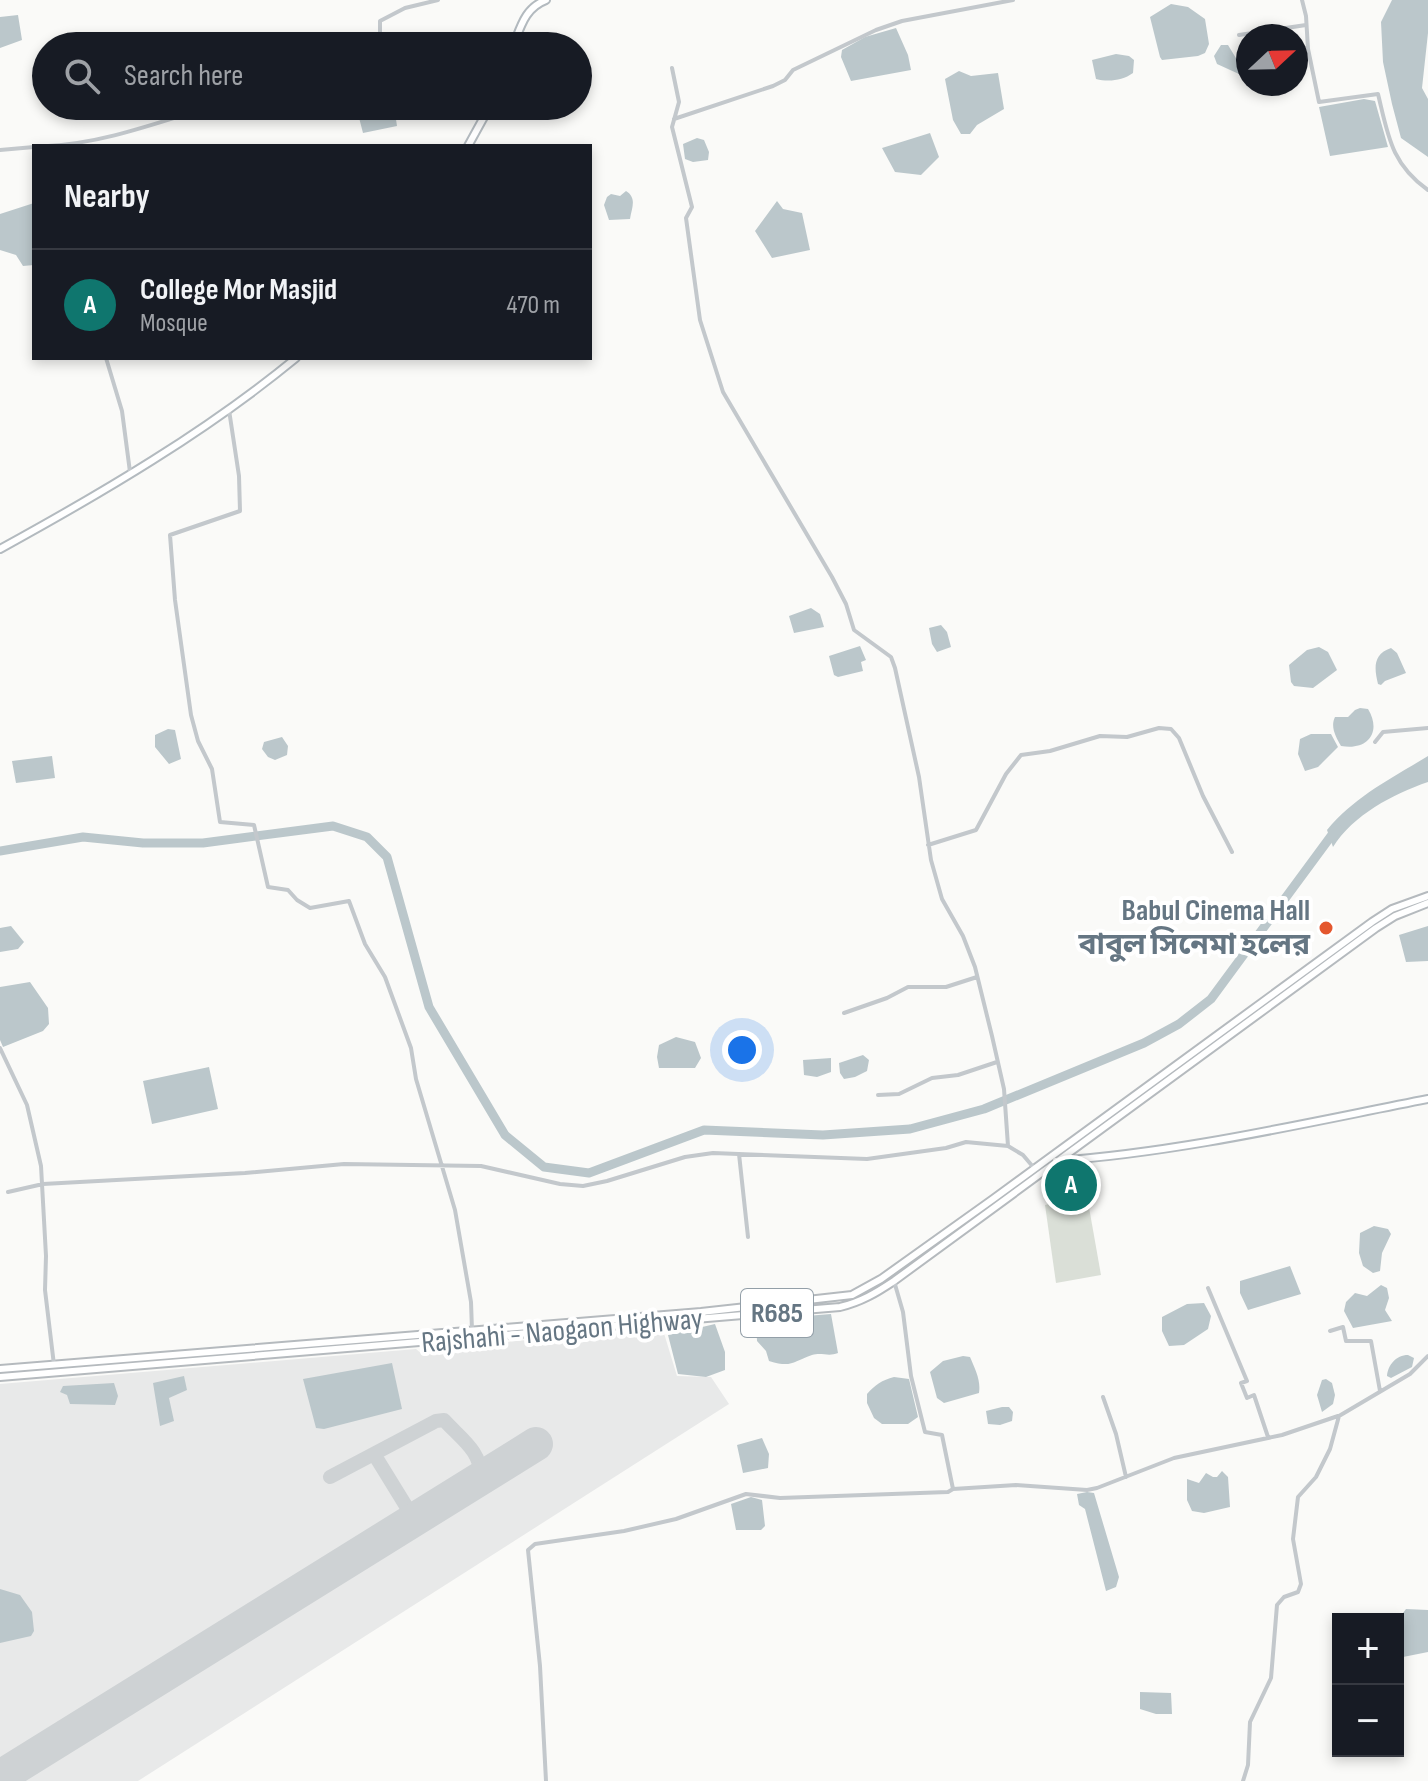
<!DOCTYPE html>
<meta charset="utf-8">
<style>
:root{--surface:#171b24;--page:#242831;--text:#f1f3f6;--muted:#9ea1a6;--line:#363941;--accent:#0f766e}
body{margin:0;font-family:"Sofia Sans Condensed","Noto Sans Bengali",sans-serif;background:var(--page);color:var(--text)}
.controls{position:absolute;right:24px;bottom:24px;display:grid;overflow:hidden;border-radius:0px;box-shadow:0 4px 12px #0003}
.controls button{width:72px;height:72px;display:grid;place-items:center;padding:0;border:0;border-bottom:2px solid var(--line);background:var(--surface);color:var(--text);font:40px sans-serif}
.compass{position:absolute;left:1236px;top:24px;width:72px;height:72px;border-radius:50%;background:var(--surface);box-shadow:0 4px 12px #0003;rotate:68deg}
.you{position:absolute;left:742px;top:1050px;width:28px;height:28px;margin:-20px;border:6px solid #fff;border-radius:50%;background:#1a73e8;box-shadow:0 0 0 12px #1a73e833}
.badge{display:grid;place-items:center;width:52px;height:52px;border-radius:50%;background:var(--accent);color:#fff;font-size:26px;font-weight:700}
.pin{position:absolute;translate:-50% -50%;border:4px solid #fff;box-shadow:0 2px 8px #0006}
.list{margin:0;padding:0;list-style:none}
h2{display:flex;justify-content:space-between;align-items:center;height:104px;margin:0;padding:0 32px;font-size:34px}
h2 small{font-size:26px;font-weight:400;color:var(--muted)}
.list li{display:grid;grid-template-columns:52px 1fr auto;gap:24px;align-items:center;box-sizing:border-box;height:112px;padding:0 32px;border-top:2px solid var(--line)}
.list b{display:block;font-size:30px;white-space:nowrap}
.list p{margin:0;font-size:26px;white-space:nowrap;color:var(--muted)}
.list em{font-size:26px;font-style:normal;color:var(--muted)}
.icon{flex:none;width:44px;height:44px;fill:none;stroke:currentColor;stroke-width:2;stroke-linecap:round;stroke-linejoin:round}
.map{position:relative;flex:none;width:1428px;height:1781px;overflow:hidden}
.search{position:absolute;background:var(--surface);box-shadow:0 4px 12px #0003;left:32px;top:32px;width:560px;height:88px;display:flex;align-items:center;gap:20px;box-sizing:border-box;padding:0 28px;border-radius:44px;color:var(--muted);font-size:30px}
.panel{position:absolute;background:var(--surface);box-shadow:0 4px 12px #0003;left:32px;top:144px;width:560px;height:216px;border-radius:0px}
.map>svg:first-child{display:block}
</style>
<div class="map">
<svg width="1428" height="1781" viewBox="0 0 1428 1781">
<rect width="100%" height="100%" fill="#fafaf8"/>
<path fill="#e8e9e9" d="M 663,1330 L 677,1376 L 711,1377 L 729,1404 L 138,1781 L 0,1781 L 0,1384 L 416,1349 L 422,1354 L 515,1341 Z"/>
<path fill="#dadfd7" d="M 1087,1196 L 1101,1275 L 1056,1283 L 1045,1205 Z"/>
<path fill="#bbc7cb" d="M 1392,0 L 1428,0 L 1428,33 L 1422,88 L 1428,99 L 1428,157 L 1401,138 L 1392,104 L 1383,62 L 1381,22 Z
M 1171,4 L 1188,7 L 1205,19 L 1209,44 L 1205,53 L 1198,56 L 1162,60 L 1160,57 L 1150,17 Z
M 18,15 L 22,40 L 0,48 L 0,17 Z
M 896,28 L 908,55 L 911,70 L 851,81 L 841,57 L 842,50 L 865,37 Z
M 1221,45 L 1228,45 L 1245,73 L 1239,74 L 1217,64 L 1214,56 Z
M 1116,54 L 1129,56 L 1134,60 L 1133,73 C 1122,81 1108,82 1096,79 L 1092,60 Z
M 959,71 L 971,76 L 998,73 L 1004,109 L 977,125 L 970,134 L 961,134 L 953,120 L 945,79 Z
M 1364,99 L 1375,101 L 1388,147 L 1330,156 L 1319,107 Z
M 356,106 L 394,106 L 397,126 L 363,133 Z
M 930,133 L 939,157 L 921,175 L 895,172 L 882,148 Z
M 697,138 L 704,140 L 709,152 L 708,160 L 693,162 L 685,159 L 683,144 Z
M 626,191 C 637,198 632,207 630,219 L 609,220 L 604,205 L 607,197 L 611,194 L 620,196 Z
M 777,201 L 783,209 L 802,213 L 810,250 L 772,258 L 755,231 Z
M 34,203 L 34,265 L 23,266 L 16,255 L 0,250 L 0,214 Z
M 811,608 L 820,614 L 824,627 L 794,633 L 789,616 Z
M 941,625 L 947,632 L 951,647 L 937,652 L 932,644 L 929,628 Z
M 860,646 L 866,660 L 861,662 L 863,671 L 838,677 L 834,675 L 829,656 Z
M 1319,647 L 1328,652 L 1337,670 L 1313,688 L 1294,686 L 1291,682 L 1289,665 L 1307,650 Z
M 1391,648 L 1397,653 L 1406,673 L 1385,681 L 1381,685 L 1378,684 C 1374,668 1373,654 1391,648 Z
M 1360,708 L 1368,709 C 1382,732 1368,751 1341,746 C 1336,737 1330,727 1335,717 L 1348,717 L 1355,710 Z
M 168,729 L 175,730 L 181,759 L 169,764 L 155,747 L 155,735 Z
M 1311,734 L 1331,734 L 1338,747 L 1318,767 L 1305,771 L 1298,754 L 1300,739 Z
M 282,737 L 288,746 L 287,755 L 275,760 L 268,757 L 262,749 L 264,742 Z
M 52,756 L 55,778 L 16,783 L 12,761 Z
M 1428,756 L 1428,782 C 1393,794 1353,815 1333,847 L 1327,830 C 1354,797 1392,778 1428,756 Z
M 11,926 L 24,942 L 18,949 L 0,952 L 0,928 Z
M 1428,926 L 1428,961 L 1406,962 L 1399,935 Z
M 30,982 L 48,1008 L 49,1024 L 43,1031 L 3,1047 L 0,1040 L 0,987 Z
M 676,1037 L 695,1042 L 701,1058 L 695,1068 L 659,1068 L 657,1057 L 659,1045 Z
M 863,1055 L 869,1060 L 867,1071 L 855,1077 L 844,1079 L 840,1073 L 839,1063 Z
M 831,1058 L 831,1072 L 817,1077 L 804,1075 L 803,1060 Z
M 209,1067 L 218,1109 L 152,1124 L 143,1081 Z
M 1374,1226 L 1388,1229 L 1391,1234 L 1382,1253 L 1380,1271 L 1373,1273 L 1363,1266 L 1359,1253 L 1360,1233 Z
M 1290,1266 L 1301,1294 L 1248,1310 L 1240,1293 L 1240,1281 Z
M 1381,1285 L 1387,1288 L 1389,1298 L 1385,1310 L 1392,1321 L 1353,1328 L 1344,1311 L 1346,1302 L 1355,1293 L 1367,1296 Z
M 1204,1303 L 1211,1316 L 1208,1329 L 1184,1345 L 1169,1346 L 1162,1331 L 1162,1317 L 1187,1304 Z
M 831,1314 L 838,1353 C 828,1357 822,1352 812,1355 C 792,1362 792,1368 769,1361 L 766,1351 L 757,1341 L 756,1320 Z
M 715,1324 L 725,1352 L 725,1370 L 706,1377 L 678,1374 L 668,1335 Z
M 1408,1355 L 1414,1358 L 1412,1367 L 1391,1378 L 1387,1376 C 1388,1365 1396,1355 1408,1355 Z
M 963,1356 L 970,1357 C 975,1369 981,1380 979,1393 L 944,1403 L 937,1398 L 930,1372 L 943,1361 Z
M 392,1363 L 402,1409 L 324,1429 L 316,1428 L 303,1379 Z
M 184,1376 L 187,1390 L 169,1398 L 174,1421 L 160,1426 L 153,1383 Z
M 894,1377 L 909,1379 L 918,1417 L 908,1424 L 882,1424 L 874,1418 L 867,1403 L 867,1394 C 875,1385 882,1380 894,1377 Z
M 1326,1379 L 1332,1383 L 1335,1395 L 1333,1404 L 1322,1412 L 1317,1395 L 1322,1380 Z
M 114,1383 L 118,1396 L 115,1405 L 70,1404 L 67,1395 L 60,1392 L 63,1386 Z
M 1002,1407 L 1009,1407 L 1013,1412 L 1012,1421 L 1000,1425 L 988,1424 L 986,1411 Z
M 762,1438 L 769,1454 L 768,1468 L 743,1473 L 737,1445 Z
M 1222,1471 L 1228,1477 L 1230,1507 L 1204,1513 L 1192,1511 L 1187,1500 L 1187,1479 L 1199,1483 L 1206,1473 L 1213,1477 L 1217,1477 Z
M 1087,1492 L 1094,1493 L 1119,1577 L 1116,1587 L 1106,1591 L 1085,1509 L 1079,1505 L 1077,1494 Z
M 751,1497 L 762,1500 L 765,1526 L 761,1530 L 736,1530 L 731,1504 Z
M 0,1589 L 20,1595 L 32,1612 L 34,1631 L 31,1636 L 0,1643 Z
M 1406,1609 L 1428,1610 L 1428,1652 L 1398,1658 L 1398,1619 L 1387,1619 L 1403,1613 Z
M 1140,1692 L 1171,1693 L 1172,1714 L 1156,1714 L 1140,1709 Z"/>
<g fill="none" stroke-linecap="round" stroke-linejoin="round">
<path stroke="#bbc7cb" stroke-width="9" d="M 0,851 L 83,837 L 143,843 L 203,843 L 333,826 L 367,837 L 387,857 L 429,1007 L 505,1135 L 544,1167 L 589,1173 L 704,1130 L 823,1135 L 910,1129 L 984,1109 L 1144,1043 L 1179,1024 L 1211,999 L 1337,828"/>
<path stroke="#ced2d4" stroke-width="14" d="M 374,1454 L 414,1519
M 330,1477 L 436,1421 L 444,1420 C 460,1438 483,1452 480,1478"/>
<path stroke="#ced2d4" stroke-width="34" d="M 0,1777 L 536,1444"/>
<g stroke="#b3babf" stroke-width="10">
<path id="secondary" d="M 513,46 C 521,26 525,8 546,0
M 468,146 L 490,106
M 0,549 C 102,493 206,432 296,358
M 1056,1161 C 1181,1152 1305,1123 1428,1099"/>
</g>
<g stroke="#b5babe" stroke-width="10">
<path id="primary" d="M 0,1369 L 701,1312 L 852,1295 L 881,1279 L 993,1199 L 1372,922 L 1392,909 L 1428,896
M 0,1377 L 840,1307 C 861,1302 876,1293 894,1281 L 1376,928 L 1395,916 L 1428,903"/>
</g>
<path stroke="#c3c8cc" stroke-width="4" d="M 1302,0 L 1306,16 L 1308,49 L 1319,102 L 1378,94 C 1388,135 1391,164 1428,190
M 1239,35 L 1306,25
M 380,46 L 380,21 L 405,8 L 438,0
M 672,68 L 679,102 L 672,127 L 692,207 L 686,218 L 700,320 L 723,392 L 832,577 L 846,604 L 854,630 L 891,657 L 895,668 L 919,777 L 931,860 L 942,899 L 963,936 L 975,967 L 992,1036 L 1004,1089 L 1008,1146
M 674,119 L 773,86 L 785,80 L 793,70 L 876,30 L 902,21 L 1013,0
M 48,146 C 105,143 159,122 213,106
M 0,150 L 34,147
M 106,358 L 122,411 L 130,472
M 229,410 L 239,476 L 240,511 L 170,535 L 175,600 L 191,715 L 198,741 L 212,769 L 220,822 L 254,825 L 268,887 L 288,890 L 297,900 L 310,908 L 349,901 L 365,944 L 385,977 L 411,1048 L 416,1079 L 455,1210 L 471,1302 L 472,1330
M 1375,742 L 1383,732 L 1428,728
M 928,845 L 976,830 L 1006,774 L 1021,755 L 1050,751 L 1100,736 L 1127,737 L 1159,728 L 1171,729 L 1179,738 L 1203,796 L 1232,852
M 844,1013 L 887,998 L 908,987 L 946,987 L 977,977
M 0,1048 L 27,1105 L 41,1166 L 46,1256 L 45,1290 L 54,1365
M 878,1095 L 899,1094 L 932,1078 L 958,1075 L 997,1062
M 739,1154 L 748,1237
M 8,1192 L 43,1184 L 245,1173 L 344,1164 L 481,1166 L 560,1184 L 583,1186 L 607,1181 L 685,1157 L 713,1153 L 867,1159 L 946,1148 L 966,1142 L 1008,1146 L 1023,1155 L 1034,1168
M 1208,1288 L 1247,1381 L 1241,1383 L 1247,1398 L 1254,1395 L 1268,1437
M 1330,1331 L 1343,1327 L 1346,1341 L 1371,1341 L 1380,1391
M 1103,1397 L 1116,1434 L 1126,1477
M 953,1489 L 1016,1485 L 1087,1490 L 1097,1488 L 1174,1458 L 1282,1435 L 1338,1416
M 546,1781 L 540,1666 L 528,1550 L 535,1544 L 624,1531 L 676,1519 L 746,1494 L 780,1498 L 948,1492 L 953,1489 L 942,1435 L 925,1432 L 911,1376 L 903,1312 L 894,1281
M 1243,1781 L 1248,1765 L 1250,1722 L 1271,1678 L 1277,1605 L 1284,1597 L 1298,1592 L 1301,1584 L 1293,1539 L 1298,1497 L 1316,1477 L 1330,1449 L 1339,1416 L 1410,1374 L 1428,1356"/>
<use href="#secondary" stroke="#fff" stroke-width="6"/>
<use href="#primary" stroke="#fff" stroke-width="6"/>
</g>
<circle fill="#e4572e" stroke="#fff" stroke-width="3" cx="1326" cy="928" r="8"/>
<g text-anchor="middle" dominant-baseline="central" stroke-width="8" stroke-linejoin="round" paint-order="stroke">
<rect fill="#fff" stroke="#939fa8" stroke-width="2" x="741" y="1289" width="72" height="48" rx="6"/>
<g font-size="28" font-weight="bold" fill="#657683">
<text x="777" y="1313">R685</text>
</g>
<g font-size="30" font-weight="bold" fill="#657683" stroke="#fff" text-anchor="end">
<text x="1310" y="911">Babul Cinema Hall<tspan x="1310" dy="34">বাবুল সিনেমা হলের</tspan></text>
</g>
<g font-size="30" fill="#657683" stroke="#fff">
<text transform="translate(562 1331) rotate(-5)">Rajshahi - Naogaon Highway</text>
</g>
</g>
</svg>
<div class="controls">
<button>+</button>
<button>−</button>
</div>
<svg class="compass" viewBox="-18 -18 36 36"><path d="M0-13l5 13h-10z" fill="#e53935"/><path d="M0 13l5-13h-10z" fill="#9ea1a6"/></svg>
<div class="you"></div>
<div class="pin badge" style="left:1071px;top:1185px">A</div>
<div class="search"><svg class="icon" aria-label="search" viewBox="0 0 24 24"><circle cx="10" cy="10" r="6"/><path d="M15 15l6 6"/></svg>Search here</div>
<section class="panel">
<h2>Nearby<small></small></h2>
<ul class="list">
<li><span class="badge">A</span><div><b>College Mor Masjid</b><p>Mosque</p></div><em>470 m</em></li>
</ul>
</section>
</div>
